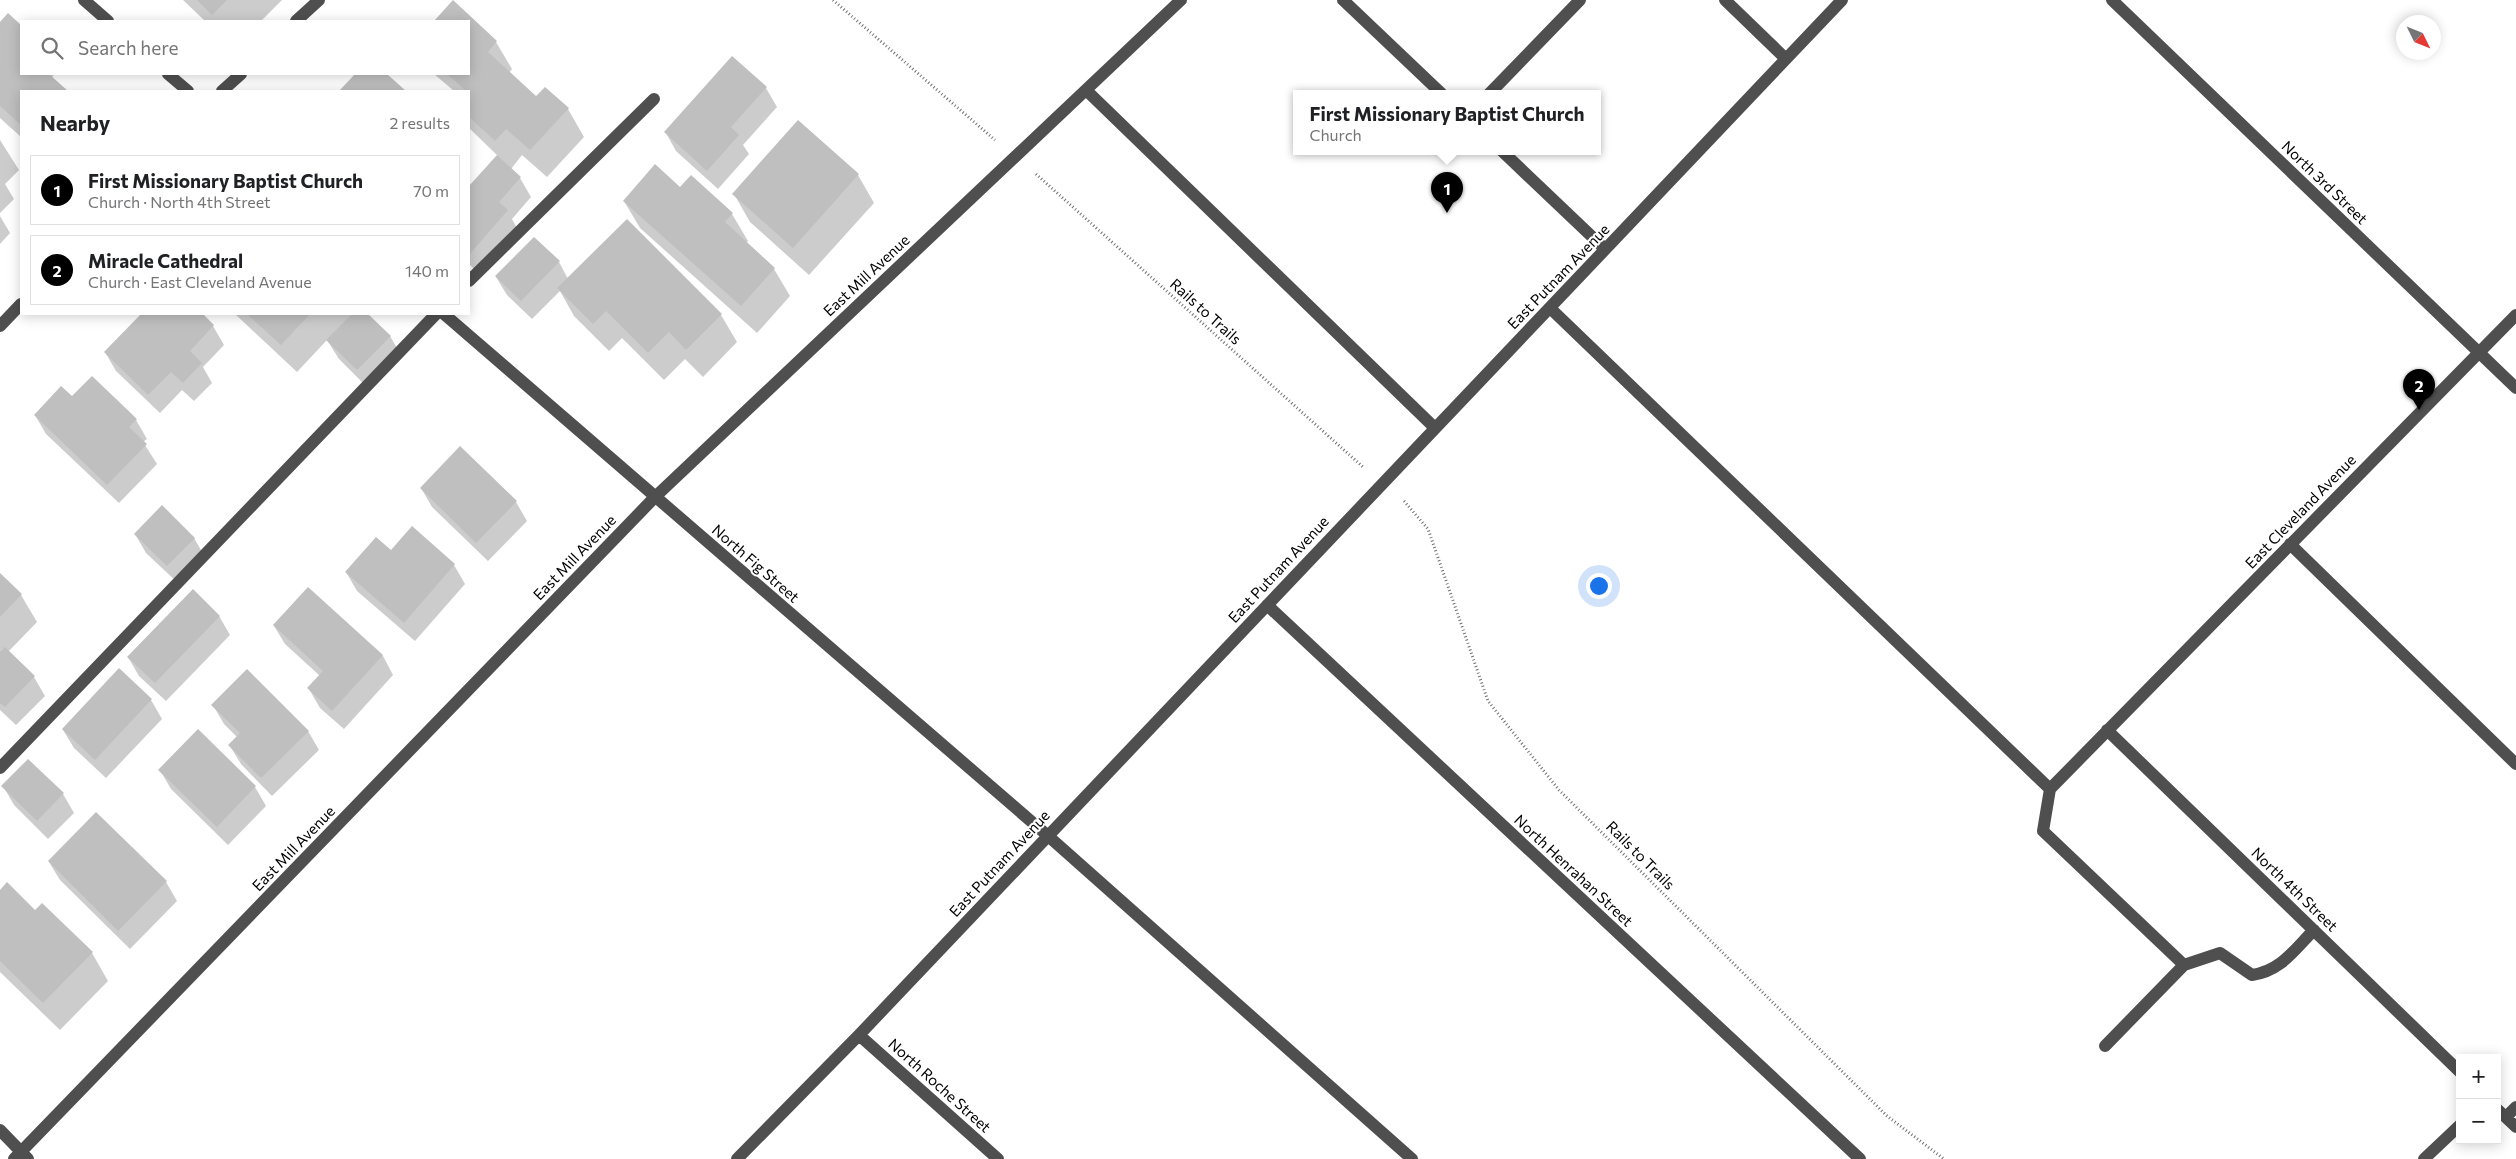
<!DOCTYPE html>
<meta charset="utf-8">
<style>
:root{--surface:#fff;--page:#f2f2f2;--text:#202124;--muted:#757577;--line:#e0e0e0;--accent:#000}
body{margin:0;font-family:Commissioner,sans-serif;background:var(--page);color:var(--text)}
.controls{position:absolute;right:15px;bottom:15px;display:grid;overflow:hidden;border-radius:0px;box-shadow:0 2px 12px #0003}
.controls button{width:45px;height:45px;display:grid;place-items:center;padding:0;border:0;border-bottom:1px solid var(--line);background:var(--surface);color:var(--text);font:25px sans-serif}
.compass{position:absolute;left:2396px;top:15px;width:45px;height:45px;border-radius:50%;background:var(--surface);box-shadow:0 2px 12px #0003;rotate:133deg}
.you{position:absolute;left:1598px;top:585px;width:18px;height:18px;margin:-12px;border:4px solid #fff;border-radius:50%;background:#1a73e8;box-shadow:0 0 0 8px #1a73e833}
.badge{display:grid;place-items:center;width:32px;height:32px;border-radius:50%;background:var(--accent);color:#fff;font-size:16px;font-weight:700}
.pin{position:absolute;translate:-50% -41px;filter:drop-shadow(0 1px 2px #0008)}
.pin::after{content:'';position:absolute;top:26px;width:18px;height:15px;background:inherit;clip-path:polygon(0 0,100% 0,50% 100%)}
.popup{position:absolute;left:1293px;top:90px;width:308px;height:65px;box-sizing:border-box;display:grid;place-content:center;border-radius:0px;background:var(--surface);filter:drop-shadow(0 1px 4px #0005);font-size:16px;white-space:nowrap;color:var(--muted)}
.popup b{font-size:19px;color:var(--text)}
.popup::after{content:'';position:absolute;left:50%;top:100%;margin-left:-10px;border:10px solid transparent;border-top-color:var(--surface)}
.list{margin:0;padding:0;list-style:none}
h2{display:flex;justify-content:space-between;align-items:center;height:65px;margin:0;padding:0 20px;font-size:21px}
h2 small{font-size:16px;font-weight:400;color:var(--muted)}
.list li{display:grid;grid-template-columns:32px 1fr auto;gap:15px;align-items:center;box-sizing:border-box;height:70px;margin:0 10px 10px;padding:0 10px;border:1px solid var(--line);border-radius:0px}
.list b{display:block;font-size:19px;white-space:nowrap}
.list p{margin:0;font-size:16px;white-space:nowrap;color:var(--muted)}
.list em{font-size:16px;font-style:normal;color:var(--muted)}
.icon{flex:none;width:28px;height:28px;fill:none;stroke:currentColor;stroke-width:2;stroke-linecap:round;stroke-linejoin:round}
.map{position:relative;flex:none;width:2516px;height:1159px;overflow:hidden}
.search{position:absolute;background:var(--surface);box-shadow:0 2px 12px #0003;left:20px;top:20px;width:450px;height:55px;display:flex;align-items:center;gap:12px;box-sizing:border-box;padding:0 18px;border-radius:0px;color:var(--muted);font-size:19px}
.panel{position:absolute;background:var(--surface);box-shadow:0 2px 12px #0003;left:20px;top:90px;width:450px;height:225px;border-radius:0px}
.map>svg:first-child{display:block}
</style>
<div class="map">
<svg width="2516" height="1159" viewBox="0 0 2516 1159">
<rect width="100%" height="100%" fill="#fff"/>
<path fill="#0003" d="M 183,0 L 282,0 L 261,21 L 205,21 Z
M 453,2 L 496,42 L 512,69 L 509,73 L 536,98 L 568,109 L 584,137 L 547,177 L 522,155 L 511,169 L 520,178 L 531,197 L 512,219 L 518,230 L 479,274 L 469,264 L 469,188 L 498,156 L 469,128 L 469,91 L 454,91 L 434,74 L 469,74 L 469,21 L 435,21 Z
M 8,15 L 21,27 L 21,74 L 55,74 L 51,78 L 66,91 L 21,91 L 21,137 L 0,118 L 0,24 Z
M 357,74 L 385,74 L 404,91 L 341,91 Z
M 766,88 L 777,107 L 743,145 L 749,154 L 718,189 L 676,151 L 666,133 Z
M 0,140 L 19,170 L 5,184 L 14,199 L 0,213 Z
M 858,175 L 874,203 L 809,275 L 750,222 L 734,194 Z
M 680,189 L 732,214 L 748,241 L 746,243 L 774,269 L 790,296 L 757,333 L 640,228 L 624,201 Z
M 0,216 L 10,233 L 0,244 Z
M 559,262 L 568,279 L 721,315 L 737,342 L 703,377 L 685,359 L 664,380 L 622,338 L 609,351 L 574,316 L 560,291 L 532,319 L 507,295 L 496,277 Z
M 143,314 L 201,314 L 213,326 L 224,345 L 203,367 L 212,383 L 194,401 L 182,390 L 160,413 L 116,371 L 105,352 Z
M 235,314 L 367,314 L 390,336 L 401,355 L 369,389 L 339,359 L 327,340 L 297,372 Z
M 72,398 L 136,420 L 147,439 L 143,442 L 157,464 L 119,503 L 46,434 L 35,415 Z
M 421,488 L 516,502 L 527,521 L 488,561 L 432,507 Z
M 135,534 L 194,538 L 205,557 L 179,584 L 146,553 Z
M 391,552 L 454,565 L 465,584 L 415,641 L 357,591 L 346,572 Z
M 0,575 L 21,595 L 37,622 L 8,652 L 34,677 L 45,696 L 16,725 L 0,710 Z
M 308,589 L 383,656 L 393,675 L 344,729 L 320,708 L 309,689 L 320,676 L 285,644 L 274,626 Z
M 219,616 L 230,635 L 166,701 L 139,676 L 128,657 Z
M 119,670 L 151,700 L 162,719 L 106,778 L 74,748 L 63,730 Z
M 213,705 L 308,731 L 319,750 L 272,796 L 241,764 L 230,746 L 238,738 L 224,724 Z
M 198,731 L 255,787 L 266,806 L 228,845 L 171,789 L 160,770 Z
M 3,786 L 63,794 L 74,813 L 48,839 L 14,805 Z
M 96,814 L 166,882 L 177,901 L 130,949 L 60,880 L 49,862 Z
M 0,892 L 35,912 L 42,904 L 92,953 L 108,981 L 60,1030 L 0,972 Z"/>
<path fill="#bfbfbf" d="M 197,0 L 227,0 L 212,15 Z
M 453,0 L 497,41 L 488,52 L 536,96 L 545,87 L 569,108 L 530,150 L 506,129 L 495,141 L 469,117 L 469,91 L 462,91 L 464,89 L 447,74 L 469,74 L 469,21 L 434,21 Z
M 8,13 L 21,25 L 21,74 L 49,74 L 68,91 L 21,91 L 21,125 L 0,106 L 0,22 Z
M 732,56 L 767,87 L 731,127 L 739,135 L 707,171 L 664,132 Z
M 355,74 L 387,74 L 406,91 L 339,91 Z
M 798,120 L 859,174 L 793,248 L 732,194 Z
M 497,155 L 521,177 L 499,202 L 508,210 L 469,255 L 469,186 Z
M 655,164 L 680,187 L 691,175 L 733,213 L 725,222 L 775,268 L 741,306 L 623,201 Z
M 627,219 L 722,314 L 686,350 L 669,332 L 648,353 L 606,311 L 593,324 L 557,288 Z
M 534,237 L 560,261 L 521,301 L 495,276 Z
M 141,314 L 203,314 L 214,325 L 190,351 L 202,363 L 183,383 L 171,372 L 148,395 L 104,352 Z
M 247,314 L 310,314 L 281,345 Z
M 352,314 L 368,314 L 391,336 L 357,370 L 326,340 Z
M 92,376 L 137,419 L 129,427 L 147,444 L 107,485 L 34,415 L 61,386 L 72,396 Z
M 460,446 L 517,501 L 476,543 L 420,488 Z
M 162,505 L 195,538 L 167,566 L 134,534 Z
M 412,526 L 455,564 L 404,623 L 345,572 L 376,537 L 391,550 Z
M 0,573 L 22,594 L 0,617 Z
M 308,587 L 383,655 L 332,711 L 307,688 L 323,671 L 273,625 Z
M 193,589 L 220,616 L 155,683 L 127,657 Z
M 5,647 L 35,676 L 5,707 L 0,703 L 0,652 Z
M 119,668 L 152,699 L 95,760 L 62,729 Z
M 247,669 L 309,731 L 261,778 L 228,745 L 240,733 L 211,705 Z
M 198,729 L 256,786 L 217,827 L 158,770 Z
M 28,759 L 64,793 L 37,821 L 1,786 Z
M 96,812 L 167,881 L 118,931 L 48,861 Z
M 7,882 L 35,910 L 42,903 L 93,952 L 43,1003 L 0,961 L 0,890 Z"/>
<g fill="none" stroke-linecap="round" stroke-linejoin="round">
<path stroke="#717171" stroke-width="3" stroke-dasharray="1 2.5" stroke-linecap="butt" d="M 833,0 L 995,140
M 1036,174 L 1363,467
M 1404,501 L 1428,529 L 1488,701 L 1559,790 L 1887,1116 L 1944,1159"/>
<path stroke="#4f4f4f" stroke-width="12" d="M 84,0 L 108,21
M 1343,0 L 1442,94
M 1725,0 L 1786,59
M 2112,0 L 2516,388
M 296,21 L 319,0
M 168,74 L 188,91
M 1086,90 L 1435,428
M 222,91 L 241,74
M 1489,94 L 1580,0
M 1503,152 L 1605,249
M 469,281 L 654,99
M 1550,308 L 2050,789
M 444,314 L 1047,835 L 1412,1159
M 0,326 L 21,304
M 2290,544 L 2516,764
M 1267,605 L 1860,1159
M 2107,730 L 2460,1072
M 0,768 L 436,314
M 2314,930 C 2294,950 2281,971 2252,975 L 2220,953 L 2184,965 L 2043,831 L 2050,789 L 2516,315
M 859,1035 L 998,1159
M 2105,1046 L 2184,965
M 2497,1109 L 2516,1127
M 2506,1117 L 2516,1107
M 0,1130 L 28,1159
M 14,1159 L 655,497 L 1181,0
M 737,1159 L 859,1035 L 1842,0
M 2424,1159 L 2460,1125"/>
</g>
<g text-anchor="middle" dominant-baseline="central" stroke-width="4" stroke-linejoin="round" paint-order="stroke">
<g font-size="15" fill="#000" stroke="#fff">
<text transform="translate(2325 182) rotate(44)">North 3rd Street</text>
<text transform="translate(866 275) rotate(-43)">East Mill Avenue</text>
<text transform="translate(1558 276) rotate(-46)">East Putnam Avenue</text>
<text transform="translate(1206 311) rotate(42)">Rails to Trails</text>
<text transform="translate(2300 511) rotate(-46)">East Cleveland Avenue</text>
<text transform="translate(574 557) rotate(-46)">East Mill Avenue</text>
<text transform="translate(756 563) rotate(41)">North Fig Street</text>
<text transform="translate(1278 569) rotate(-47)">East Putnam Avenue</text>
<text transform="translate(293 848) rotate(-46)">East Mill Avenue</text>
<text transform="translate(1641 855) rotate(45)">Rails to Trails</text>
<text transform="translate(999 863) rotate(-47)">East Putnam Avenue</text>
<text transform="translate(1574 870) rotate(43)">North Henrahan Street</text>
<text transform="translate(2295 889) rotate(44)">North 4th Street</text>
<text transform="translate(940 1085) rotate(42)">North Roche Street</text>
</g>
</g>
</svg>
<div class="controls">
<button>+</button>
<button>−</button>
</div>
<svg class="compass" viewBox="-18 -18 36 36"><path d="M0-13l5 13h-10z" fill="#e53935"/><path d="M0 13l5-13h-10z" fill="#757577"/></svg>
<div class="you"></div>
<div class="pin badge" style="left:1447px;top:213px">1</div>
<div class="popup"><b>First Missionary Baptist Church</b>Church</div>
<div class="pin badge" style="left:2419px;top:410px">2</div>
<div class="search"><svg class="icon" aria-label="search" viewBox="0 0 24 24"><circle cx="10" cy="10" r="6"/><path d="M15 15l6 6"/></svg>Search here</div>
<section class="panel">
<h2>Nearby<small>2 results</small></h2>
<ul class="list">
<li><span class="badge">1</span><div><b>First Missionary Baptist Church</b><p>Church · North 4th Street</p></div><em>70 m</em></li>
<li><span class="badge">2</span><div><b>Miracle Cathedral</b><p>Church · East Cleveland Avenue</p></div><em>140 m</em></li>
</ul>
</section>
</div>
